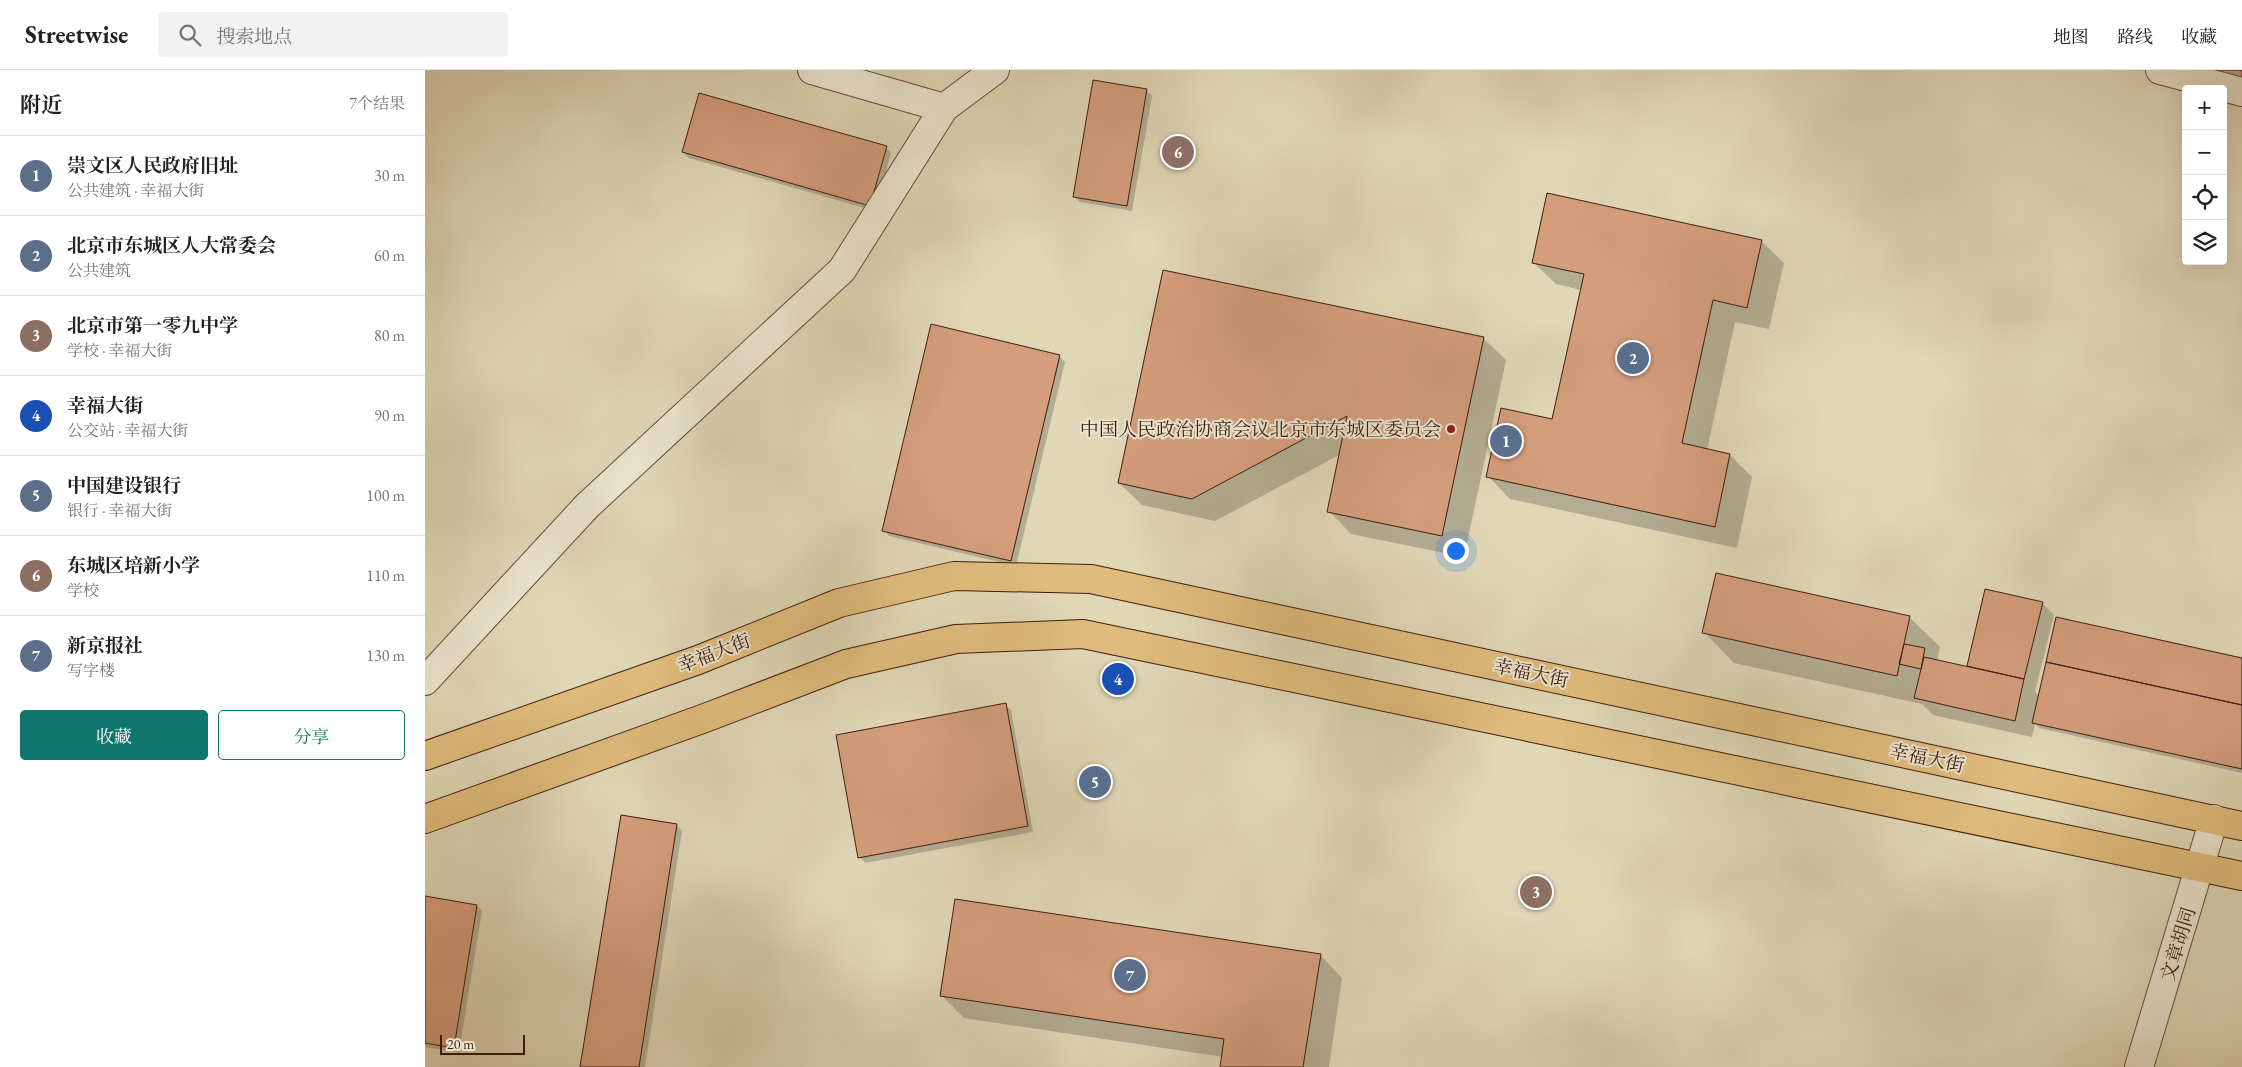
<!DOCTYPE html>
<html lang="zh">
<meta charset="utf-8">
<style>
:root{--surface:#fff;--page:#f2f2f2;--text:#202124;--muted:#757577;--line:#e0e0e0;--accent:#0f766e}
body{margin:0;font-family:"EB Garamond","Noto Serif SC",serif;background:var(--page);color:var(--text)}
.controls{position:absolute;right:15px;top:15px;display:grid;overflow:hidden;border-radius:5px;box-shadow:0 5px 20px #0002}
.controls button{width:45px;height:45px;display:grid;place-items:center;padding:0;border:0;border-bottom:1px solid var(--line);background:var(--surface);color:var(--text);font:25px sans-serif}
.scale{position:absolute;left:15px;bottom:12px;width:85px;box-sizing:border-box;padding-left:5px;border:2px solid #3f1c0f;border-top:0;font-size:14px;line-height:18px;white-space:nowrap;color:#3f1c0f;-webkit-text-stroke:4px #ebe5d0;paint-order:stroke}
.you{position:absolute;left:1030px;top:480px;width:18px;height:18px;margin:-12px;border:4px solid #fff;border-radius:50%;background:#1a73e8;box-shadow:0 0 0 8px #1a73e833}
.badge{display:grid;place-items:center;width:32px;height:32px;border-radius:50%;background:var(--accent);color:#fff;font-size:16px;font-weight:700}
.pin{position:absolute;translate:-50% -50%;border:2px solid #fff;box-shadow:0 1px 5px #0006}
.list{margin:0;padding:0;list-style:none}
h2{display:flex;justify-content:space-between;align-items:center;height:65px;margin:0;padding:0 20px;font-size:21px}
h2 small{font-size:16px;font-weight:400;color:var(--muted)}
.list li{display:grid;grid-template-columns:32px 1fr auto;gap:15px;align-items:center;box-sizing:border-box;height:80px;padding:0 20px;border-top:1px solid var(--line)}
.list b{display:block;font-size:19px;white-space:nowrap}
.list p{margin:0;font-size:16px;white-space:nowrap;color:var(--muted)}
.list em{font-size:16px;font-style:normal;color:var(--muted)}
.actions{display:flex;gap:10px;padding:15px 20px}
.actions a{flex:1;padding:11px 0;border:1px solid var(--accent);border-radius:5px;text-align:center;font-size:18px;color:var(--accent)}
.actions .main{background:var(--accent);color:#fff}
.icon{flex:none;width:28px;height:28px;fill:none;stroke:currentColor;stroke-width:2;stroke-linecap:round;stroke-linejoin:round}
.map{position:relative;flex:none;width:1817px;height:997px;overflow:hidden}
header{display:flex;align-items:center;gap:30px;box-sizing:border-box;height:70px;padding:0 25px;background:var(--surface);border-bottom:1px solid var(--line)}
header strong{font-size:24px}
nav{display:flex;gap:28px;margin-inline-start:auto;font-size:18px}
.search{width:350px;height:45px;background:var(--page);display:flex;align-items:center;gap:12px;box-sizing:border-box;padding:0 18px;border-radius:5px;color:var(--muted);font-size:19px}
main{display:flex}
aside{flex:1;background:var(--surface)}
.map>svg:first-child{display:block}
</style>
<header>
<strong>Streetwise</strong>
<div class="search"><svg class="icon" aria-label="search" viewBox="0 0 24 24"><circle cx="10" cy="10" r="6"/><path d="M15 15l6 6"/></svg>搜索地点</div>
<nav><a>地图</a><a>路线</a><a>收藏</a></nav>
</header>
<main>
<aside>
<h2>附近<small>7个结果</small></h2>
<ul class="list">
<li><span class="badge" style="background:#5c6f8a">1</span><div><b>崇文区人民政府旧址</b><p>公共建筑 · 幸福大街</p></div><em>30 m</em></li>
<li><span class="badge" style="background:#5c6f8a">2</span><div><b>北京市东城区人大常委会</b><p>公共建筑</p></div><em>60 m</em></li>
<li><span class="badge" style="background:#8d6e63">3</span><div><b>北京市第一零九中学</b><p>学校 · 幸福大街</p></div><em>80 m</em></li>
<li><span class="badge" style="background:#1a4fb4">4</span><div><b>幸福大街</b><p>公交站 · 幸福大街</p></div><em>90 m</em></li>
<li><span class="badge" style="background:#5c6f8a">5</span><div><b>中国建设银行</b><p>银行 · 幸福大街</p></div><em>100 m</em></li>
<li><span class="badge" style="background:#8d6e63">6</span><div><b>东城区培新小学</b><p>学校</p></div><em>110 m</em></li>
<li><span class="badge" style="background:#5c6f8a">7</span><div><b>新京报社</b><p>写字楼</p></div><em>130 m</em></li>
</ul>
<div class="actions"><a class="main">收藏</a><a>分享</a></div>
</aside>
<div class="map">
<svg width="1817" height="997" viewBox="0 0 1817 997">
<rect width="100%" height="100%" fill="#e0d7b7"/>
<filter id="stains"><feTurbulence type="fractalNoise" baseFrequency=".004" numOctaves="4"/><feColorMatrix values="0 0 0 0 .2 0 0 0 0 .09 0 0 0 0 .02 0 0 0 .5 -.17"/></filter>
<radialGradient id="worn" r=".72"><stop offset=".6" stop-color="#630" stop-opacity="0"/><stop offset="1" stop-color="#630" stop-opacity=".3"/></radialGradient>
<path fill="#0003" d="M 721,20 L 727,26 L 707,141 L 655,132 L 650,127 Z
M 461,77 L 466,83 L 450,141 L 264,88 L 258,82 Z
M 1336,171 L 1359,193 L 1344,259 L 1310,252 L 1282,380 L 1305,385 L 1327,407 L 1312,478 L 1085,429 L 1063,406 L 1128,350 L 1156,220 L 1131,214 L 1108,192 Z
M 1058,268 L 1081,290 L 1039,487 L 926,464 L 904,441 L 916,384 L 790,451 L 717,435 L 694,413 Z
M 634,286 L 640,292 L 591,496 L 464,466 L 459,460 Z
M 1617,533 L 1629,545 L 1610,622 L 1614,626 L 1817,590 L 1817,703 L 1614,658 L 1610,654 L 1607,667 L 1508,645 L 1497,634 L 1309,593 L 1279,562 L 1484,547 L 1515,577 L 1512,591 L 1546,599 L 1543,596 Z
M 580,635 L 586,640 L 608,762 L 440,793 L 435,787 Z
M 252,755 L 257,761 L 220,997 L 156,997 Z
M 0,827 L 52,836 L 57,841 L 34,982 L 0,977 Z
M 895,885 L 917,908 L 904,997 L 796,997 L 798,987 L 539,948 L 516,925 Z"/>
<path fill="#d49d7c" stroke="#3f1c0f" d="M 1765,0 L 1817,0 L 1817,13 Z
M 668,10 L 722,19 L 702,136 L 648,127 Z
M 274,23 L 462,76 L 445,136 L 257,82 Z
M 1122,123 L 1337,170 L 1322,238 L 1288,230 L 1257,373 L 1305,384 L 1290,457 L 1061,407 L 1076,338 L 1127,349 L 1159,204 L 1107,193 Z
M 738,200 L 1059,267 L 1017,466 L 902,442 L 922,346 L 767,429 L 693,413 Z
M 506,254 L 635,285 L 586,491 L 457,461 Z
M 1291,503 L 1485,546 L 1472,606 L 1277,563 Z
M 1560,519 L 1618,532 L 1599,609 L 1542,596 Z
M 1631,547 L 1817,588 L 1817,635 L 1621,592 Z
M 1479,574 L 1500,578 L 1496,599 L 1474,594 Z
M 1499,587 L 1599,609 L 1590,651 L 1489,628 Z
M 1621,592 L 1817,635 L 1817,699 L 1607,653 Z
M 581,633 L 603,756 L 433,788 L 411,665 Z
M 196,745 L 252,754 L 214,997 L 155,997 Z
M 0,826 L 52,835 L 29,978 L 0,973 Z
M 530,829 L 896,884 L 878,997 L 795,997 L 799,969 L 515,926 Z"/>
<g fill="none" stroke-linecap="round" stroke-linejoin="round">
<g stroke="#674b39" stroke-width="30">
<path id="minor" d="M 387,0 L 519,38
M 1735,0 L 1817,22
M 0,611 L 162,436 L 417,200 L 519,38 L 570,0
M 1714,997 L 1789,749"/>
</g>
<g stroke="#3f1c0f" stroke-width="30">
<path id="major" d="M 0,686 L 273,590 L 414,533 L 529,506 L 666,509 L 1817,756
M 0,749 L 280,648 L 421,594 L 531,569 L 658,564 L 1817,806"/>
</g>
<use href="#minor" stroke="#ebe5d0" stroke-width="28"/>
<use href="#major" stroke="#e0bc7c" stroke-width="28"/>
</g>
<circle fill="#8f2418" stroke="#ebe5d0" stroke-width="2" cx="1026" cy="359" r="5"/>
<g text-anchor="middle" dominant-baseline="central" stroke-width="4" stroke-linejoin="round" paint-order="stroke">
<g font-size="19" fill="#3f1c0f" stroke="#ebe5d0" text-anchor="end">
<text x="1016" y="359">中国人民政治协商会议北京市东城区委员会</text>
</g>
<g font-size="19" fill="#3f1c0f" stroke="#ebe5d0">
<text transform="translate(289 583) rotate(-21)">幸福大街</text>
<text transform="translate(1106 603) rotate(12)">幸福大街</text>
<text transform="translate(1502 688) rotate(12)">幸福大街</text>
<text transform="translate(1753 874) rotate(-73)">文章胡同</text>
</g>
</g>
<rect width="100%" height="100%" filter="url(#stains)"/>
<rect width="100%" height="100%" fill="url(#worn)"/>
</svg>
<div class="controls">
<button>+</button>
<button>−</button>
<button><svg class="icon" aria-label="locate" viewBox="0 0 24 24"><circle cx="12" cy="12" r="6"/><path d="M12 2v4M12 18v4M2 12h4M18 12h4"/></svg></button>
<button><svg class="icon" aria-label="layers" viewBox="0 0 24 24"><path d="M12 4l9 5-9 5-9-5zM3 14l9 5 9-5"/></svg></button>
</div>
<div class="scale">20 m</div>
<div class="you"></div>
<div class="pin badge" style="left:1081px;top:371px;background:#5c6f8a">1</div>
<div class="pin badge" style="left:1208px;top:288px;background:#5c6f8a">2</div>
<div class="pin badge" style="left:1111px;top:822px;background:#8d6e63">3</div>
<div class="pin badge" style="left:693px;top:609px;background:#1a4fb4">4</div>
<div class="pin badge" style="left:670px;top:712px;background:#5c6f8a">5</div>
<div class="pin badge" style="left:753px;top:82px;background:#8d6e63">6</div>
<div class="pin badge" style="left:705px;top:905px;background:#5c6f8a">7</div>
</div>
</main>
